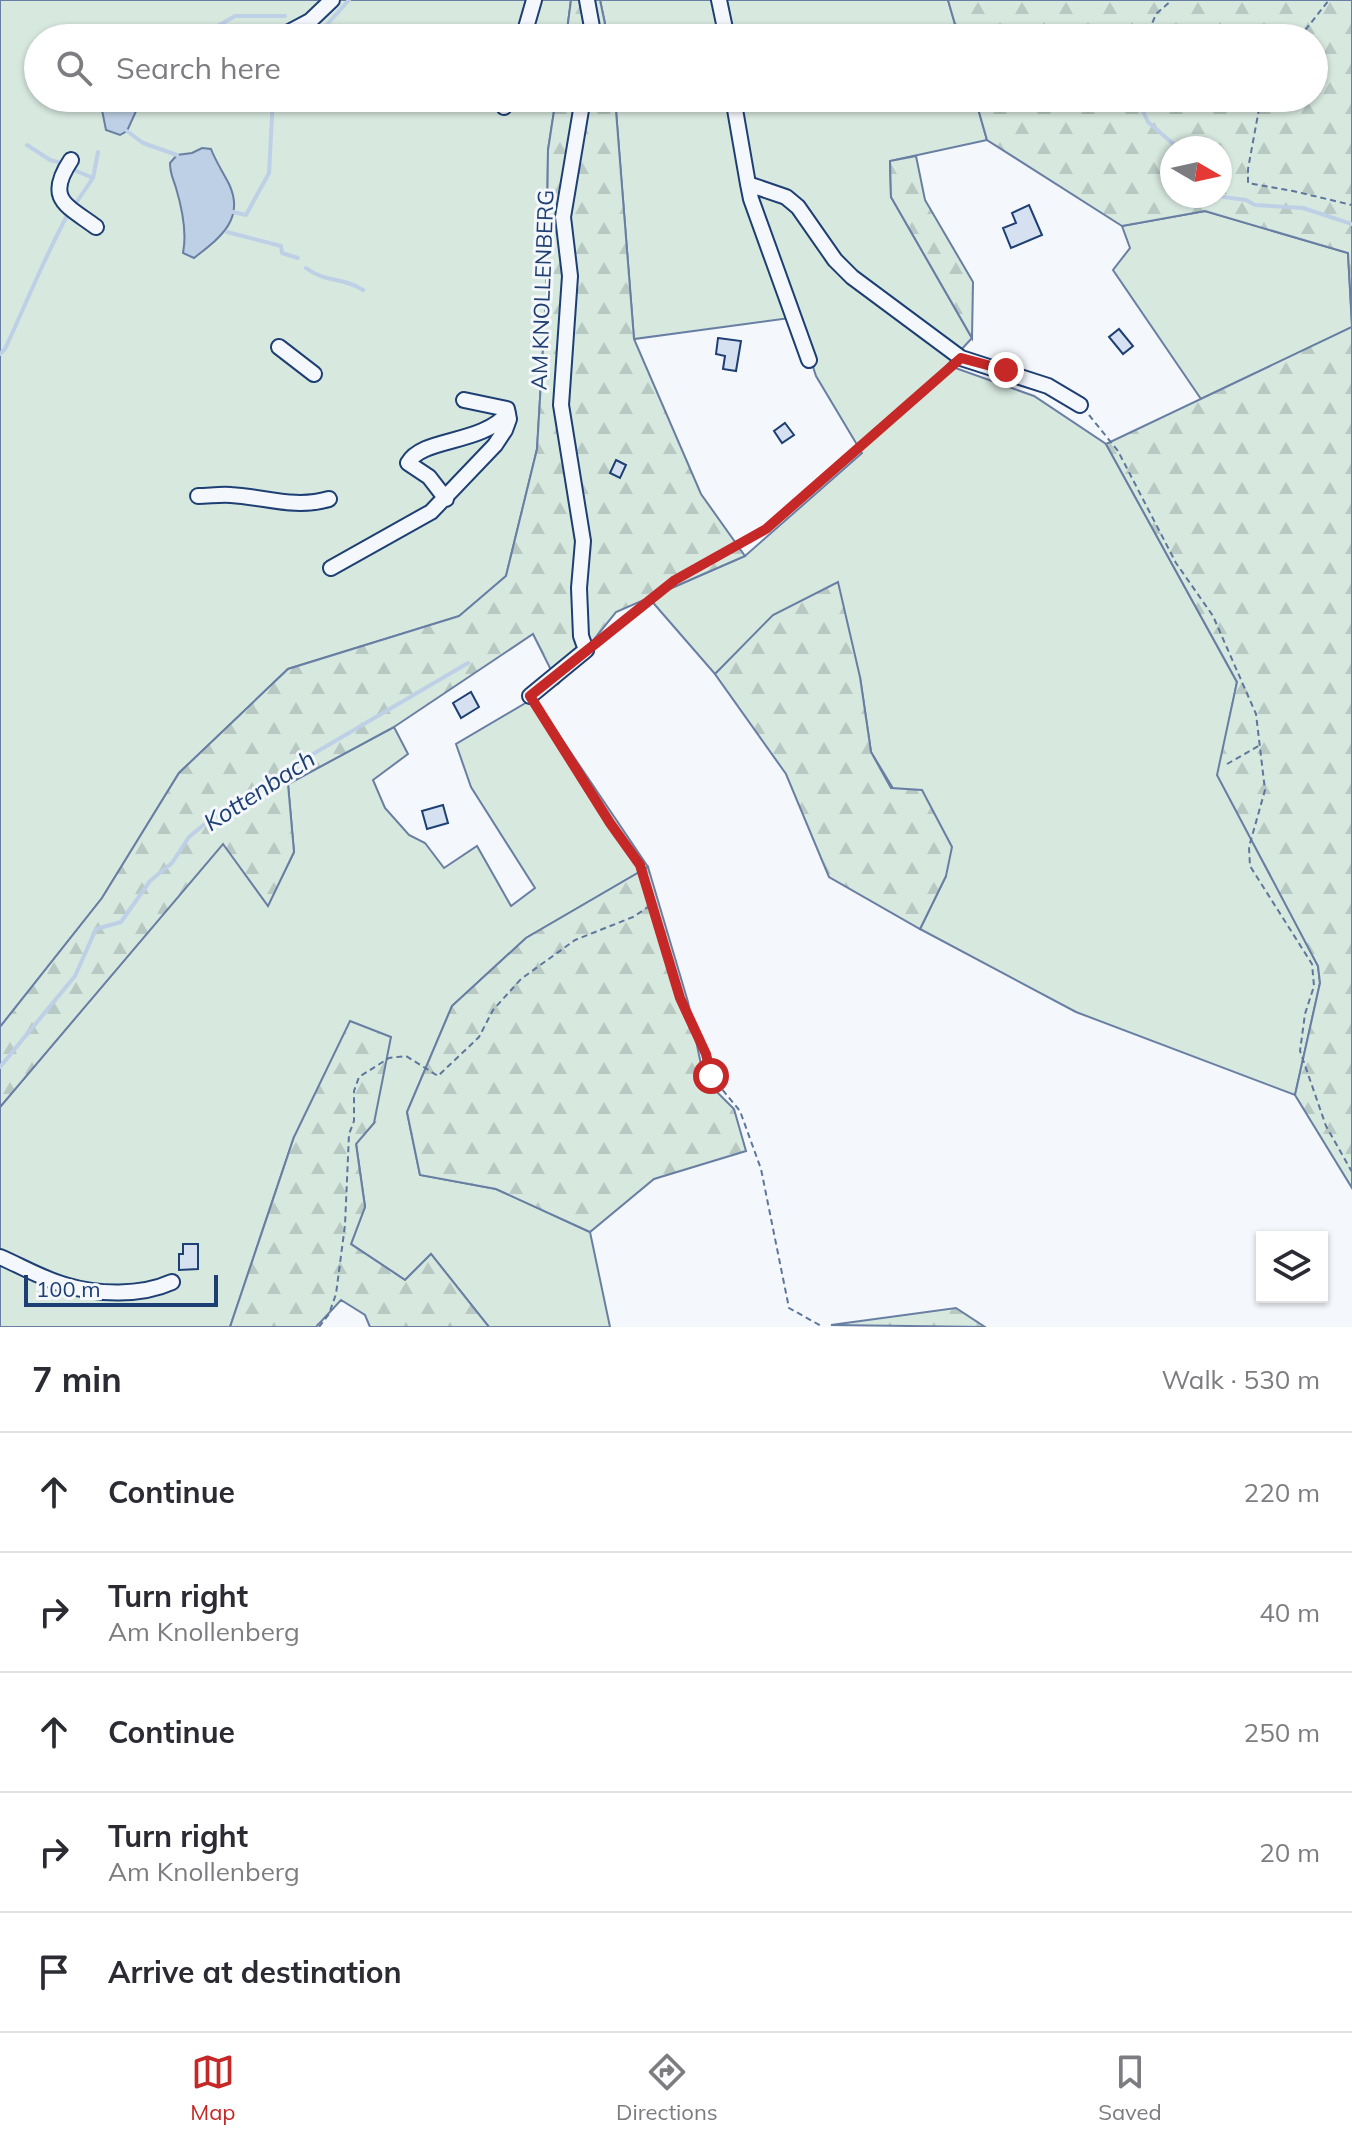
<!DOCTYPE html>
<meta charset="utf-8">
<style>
:root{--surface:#fff;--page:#f7f7f7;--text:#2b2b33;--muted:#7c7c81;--line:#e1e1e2;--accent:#c62828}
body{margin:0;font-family:Mulish,sans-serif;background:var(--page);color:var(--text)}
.controls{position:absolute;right:24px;bottom:24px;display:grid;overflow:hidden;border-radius:0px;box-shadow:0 2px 6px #0004}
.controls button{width:72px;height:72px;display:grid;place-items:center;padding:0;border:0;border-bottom:2px solid var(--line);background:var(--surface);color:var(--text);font:40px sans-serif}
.compass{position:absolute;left:1160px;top:136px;width:72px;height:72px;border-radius:50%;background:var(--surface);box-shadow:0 2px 6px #0004;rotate:99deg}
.scale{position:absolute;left:24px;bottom:20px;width:194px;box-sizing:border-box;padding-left:8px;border:4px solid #1d3f73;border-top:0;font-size:22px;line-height:28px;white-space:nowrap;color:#1d3f73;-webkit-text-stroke:6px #f4f7fb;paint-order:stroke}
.stop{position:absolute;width:24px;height:24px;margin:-18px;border:6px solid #c62828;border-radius:50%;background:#fff}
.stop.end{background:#c62828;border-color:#fff;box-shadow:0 2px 8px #0008}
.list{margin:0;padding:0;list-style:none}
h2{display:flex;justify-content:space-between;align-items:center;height:104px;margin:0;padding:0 32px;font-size:34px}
h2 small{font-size:26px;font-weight:400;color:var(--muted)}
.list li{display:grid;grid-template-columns:52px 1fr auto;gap:24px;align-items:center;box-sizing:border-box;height:120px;padding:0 32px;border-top:2px solid var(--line)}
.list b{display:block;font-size:30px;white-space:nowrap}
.list p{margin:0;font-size:26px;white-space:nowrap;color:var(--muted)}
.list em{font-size:26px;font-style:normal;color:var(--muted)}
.icon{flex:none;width:44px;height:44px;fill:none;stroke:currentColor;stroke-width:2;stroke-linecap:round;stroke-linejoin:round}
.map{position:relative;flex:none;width:1352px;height:1327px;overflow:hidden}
.search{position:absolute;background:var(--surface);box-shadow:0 2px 6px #0004;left:24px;right:24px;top:24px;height:88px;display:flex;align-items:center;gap:20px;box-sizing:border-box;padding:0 28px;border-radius:44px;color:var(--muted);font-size:30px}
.sheet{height:704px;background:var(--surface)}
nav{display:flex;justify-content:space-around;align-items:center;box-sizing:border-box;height:112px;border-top:2px solid var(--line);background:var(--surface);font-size:22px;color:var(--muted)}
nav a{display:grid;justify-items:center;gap:4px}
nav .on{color:var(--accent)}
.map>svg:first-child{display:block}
</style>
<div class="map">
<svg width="1352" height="1327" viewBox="0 0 1352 1327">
<defs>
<pattern id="forest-firs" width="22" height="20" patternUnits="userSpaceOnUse" patternTransform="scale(2)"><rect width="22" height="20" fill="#d7e8df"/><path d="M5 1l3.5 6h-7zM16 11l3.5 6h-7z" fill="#b8c8c3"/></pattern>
</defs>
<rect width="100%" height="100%" fill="#f4f7fb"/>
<path fill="#d7e8df" stroke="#687fa3" stroke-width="2" d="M 0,0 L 571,0 L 566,38 L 38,38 L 38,98 L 556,98 L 548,150 L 546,298 L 537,449 L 506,576 L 460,616 L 288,669 L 179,773 L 102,898 L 0,1027 Z
M 600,0 L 948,0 L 959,38 L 608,38 Z
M 615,98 L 975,98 L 987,140 L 890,161 L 891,197 L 972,338 L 947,365 L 1034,396 L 1106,444 L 1237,682 L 1218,775 L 1318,966 L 1320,983 L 1295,1095 L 1076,1012 L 920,929 L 946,876 L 871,752 L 860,677 L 773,616 L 715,674 L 649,598 L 745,556 L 862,453 L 816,376 L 797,317 L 634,339 Z
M 1205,211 L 1348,253 L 1352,327 L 1201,399 L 1113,270 L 1130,248 L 1122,226 Z
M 534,698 L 648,867 L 526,938 L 452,1006 L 407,1112 L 420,1175 L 496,1189 L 590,1232 L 610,1327 L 489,1327 L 431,1254 L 405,1280 L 351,1244 L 365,1207 L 356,1143 L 374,1123 L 294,1137 L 230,1327 L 0,1327 L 0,1107 L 223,843 L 268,905 L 294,852 L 288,784 L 394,727 L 408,754 L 373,780 L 385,808 L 409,835 L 425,843 L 444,868 L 477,846 L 511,906 L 535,888 L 471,787 L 456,744 Z"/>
<path fill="url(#forest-firs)" stroke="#687fa3" stroke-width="2" fill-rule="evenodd" d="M 571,0 L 600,0 L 608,38 L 566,38 Z
M 948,0 L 1352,0 L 1352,323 L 1348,253 L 1205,211 L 1122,226 L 987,140 L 975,98 L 1314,98 L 1314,38 L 959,38 ZM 1172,148 L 1220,148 L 1220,196 L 1172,196 Z
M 556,98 L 615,98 L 634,339 L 701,494 L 745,556 L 616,612 L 558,684 L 533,634 L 394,727 L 288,784 L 294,852 L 268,906 L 223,844 L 0,1107 L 0,1027 L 102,898 L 179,773 L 288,669 L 459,616 L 506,576 L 537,449 L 546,298 L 548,150 Z
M 916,156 L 925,200 L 973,282 L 972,338 L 891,197 L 890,161 Z
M 1352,327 L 1352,1188 L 1295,1095 L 1320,983 L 1318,966 L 1217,775 L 1237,682 L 1106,444 Z
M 838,582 L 860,677 L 871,752 L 891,788 L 922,790 L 952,847 L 946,876 L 920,929 L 829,877 L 786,774 L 715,674 L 773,615 Z
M 648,867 L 688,1002 L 704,1079 L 734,1109 L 746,1151 L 654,1179 L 590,1232 L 496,1189 L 420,1175 L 407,1112 L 452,1006 L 526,938 Z
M 350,1021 L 391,1037 L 374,1123 L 356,1144 L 365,1207 L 351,1244 L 405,1280 L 431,1254 L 489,1327 L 370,1327 L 365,1315 L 341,1300 L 316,1327 L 230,1327 L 294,1137 Z
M 956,1308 L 985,1327 L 831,1325 Z"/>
<path fill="#bed0e5" stroke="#687fa3" stroke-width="2" d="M 59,98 L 142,98 L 127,131 L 120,135 L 106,130 L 101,105 L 93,100 L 66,108 Z
M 202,148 L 211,149 C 216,162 223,172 229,184 C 246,220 218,239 194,258 L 183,253 C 187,233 182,208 176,188 C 173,178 170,174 170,163 L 177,155 L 192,153 Z"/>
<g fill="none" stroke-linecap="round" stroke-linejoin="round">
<path stroke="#bed0e5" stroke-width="4" d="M 197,38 L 235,16 L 285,16
M 309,38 L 322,30 L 349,0
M 1137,98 L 1148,122 L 1178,148
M 127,131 L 143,143 L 177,155
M 27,145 L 50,160 L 62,163
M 69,168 L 93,178
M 1217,196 L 1246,200 L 1255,205 L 1303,208 L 1352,224
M 74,206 L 93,178 L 98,152
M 233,212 L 246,215 L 269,173 L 273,98
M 227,232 L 281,246 L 282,253 L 298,258
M 306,268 C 325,283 344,277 363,290
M 0,354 L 5,349 C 26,304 44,258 68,214
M 0,1067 L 75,976 L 96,929 L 121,922 L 150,881 L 172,863 L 189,837 L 223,809 L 251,798 L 296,764 L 468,663"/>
</g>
<path fill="#d5e0f0" stroke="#1d3f73" stroke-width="2" d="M 1029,205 L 1042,235 L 1011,248 L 1003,228 L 1016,223 L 1012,213 Z
M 1119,329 L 1133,346 L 1123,354 L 1109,337 Z
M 718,338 L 741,341 L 736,371 L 723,369 L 725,356 L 716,354 Z
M 785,423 L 794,435 L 782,443 L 774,431 Z
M 616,460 L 626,465 L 620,478 L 610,473 Z
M 471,692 L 479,707 L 461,718 L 453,703 Z
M 443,805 L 448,823 L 427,829 L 422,811 Z
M 183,1244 L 198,1244 L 198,1269 L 179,1270 L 179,1254 L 183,1254 Z"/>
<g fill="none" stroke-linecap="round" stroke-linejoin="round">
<g stroke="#1d3f73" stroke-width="18">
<path id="minor" d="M 587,0 L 594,38
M 719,0 L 727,38
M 278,38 L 310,21 L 332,0
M 523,38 L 534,0
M 733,98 L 748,184 L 786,197 L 798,207 L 835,260 L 852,277 L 961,358 L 1048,386 L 1080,405
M 504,107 L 507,98
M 71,160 C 45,199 66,205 96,227
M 748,184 L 751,199 L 809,360
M 279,347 L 314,374
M 198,496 C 209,496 220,494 231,495 C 265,497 295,509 329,499
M 446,499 L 429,477 L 408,463 C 423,437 481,445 508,413
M 331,568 L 431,512 L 495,445 L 505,430 L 509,419 L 507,409 L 464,400
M 530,696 L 586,650 L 581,636 L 579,588 L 583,541 L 561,405 L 570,276 L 563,217 L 583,98
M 0,1257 C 21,1266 43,1279 65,1285 C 98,1295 141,1296 172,1282"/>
</g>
<path stroke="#5e769c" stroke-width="2" stroke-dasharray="6 4" stroke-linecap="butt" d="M 1162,38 L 1151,26 L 1156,14 L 1172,0
M 1299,38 L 1329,0
M 1261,98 L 1248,169 L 1248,183 L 1293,191 L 1352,205
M 1089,415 L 1118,451 L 1176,563 L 1213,616 L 1256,714 L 1265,790 L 1249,847 L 1250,866 L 1312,964 L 1314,986 L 1305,1014 L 1300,1051 L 1326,1126 L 1352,1172
M 596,642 L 675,580 L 766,529 L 950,367
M 537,707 L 610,823 L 640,865 L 680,998 L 706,1054 L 711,1076 L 740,1111 L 761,1169 L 789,1308 L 823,1327
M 1227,764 L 1260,745
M 319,1327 L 329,1314 L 336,1294 L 345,1225 L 349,1134 L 354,1121 L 354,1091 L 359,1077 L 389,1058 L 406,1056 L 438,1076 L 479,1037 L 493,1010 L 521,979 L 575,940 L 633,917 L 650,906"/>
<use href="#minor" stroke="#f4f7fb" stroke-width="14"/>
</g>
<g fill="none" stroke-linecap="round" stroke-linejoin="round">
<path stroke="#c62828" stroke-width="10" d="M 711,1076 L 706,1054 L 680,998 L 640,865 L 610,823 L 530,696 L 675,580 L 766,529 L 961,358 L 1006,370"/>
</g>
<g text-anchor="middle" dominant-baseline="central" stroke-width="6" stroke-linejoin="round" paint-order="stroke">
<g font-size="22" fill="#1d3f73" stroke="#f4f7fb">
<text transform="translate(542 290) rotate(-88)">AM KNOLLENBERG</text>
</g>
<g font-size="24" font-style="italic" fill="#1d3f73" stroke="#f4f7fb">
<text transform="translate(259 790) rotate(-33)">Kottenbach</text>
</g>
</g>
</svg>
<div class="controls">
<button><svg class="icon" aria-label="layers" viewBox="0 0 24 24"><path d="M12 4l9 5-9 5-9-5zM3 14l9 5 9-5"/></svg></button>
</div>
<svg class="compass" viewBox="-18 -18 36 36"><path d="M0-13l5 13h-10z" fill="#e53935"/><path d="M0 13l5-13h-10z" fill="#7c7c81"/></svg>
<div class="scale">100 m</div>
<div class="stop" style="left:711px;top:1076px"></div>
<div class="stop end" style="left:1006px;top:370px"></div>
<div class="search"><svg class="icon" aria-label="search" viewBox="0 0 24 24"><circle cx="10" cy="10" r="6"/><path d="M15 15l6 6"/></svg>Search here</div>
</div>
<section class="sheet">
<h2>7 min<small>Walk · 530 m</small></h2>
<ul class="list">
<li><svg class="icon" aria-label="ahead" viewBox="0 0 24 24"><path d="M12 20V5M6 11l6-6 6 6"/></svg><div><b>Continue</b></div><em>220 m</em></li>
<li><svg class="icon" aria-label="right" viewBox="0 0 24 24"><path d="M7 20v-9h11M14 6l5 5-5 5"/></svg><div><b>Turn right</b><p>Am Knollenberg</p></div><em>40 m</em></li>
<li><svg class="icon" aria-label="ahead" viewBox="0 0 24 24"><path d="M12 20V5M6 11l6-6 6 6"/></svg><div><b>Continue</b></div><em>250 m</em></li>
<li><svg class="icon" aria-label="right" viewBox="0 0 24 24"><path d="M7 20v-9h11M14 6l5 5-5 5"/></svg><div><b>Turn right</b><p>Am Knollenberg</p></div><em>20 m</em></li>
<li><svg class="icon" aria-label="arrive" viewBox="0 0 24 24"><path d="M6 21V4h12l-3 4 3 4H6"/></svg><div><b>Arrive at destination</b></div></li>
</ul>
</section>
<nav>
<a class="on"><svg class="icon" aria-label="map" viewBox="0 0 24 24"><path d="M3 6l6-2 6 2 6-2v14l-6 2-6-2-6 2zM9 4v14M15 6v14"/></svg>Map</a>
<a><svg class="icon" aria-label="directions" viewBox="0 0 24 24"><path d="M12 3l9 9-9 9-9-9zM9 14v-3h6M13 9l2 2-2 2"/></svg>Directions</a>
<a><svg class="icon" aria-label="saved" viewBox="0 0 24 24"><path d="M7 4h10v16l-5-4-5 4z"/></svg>Saved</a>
</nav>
